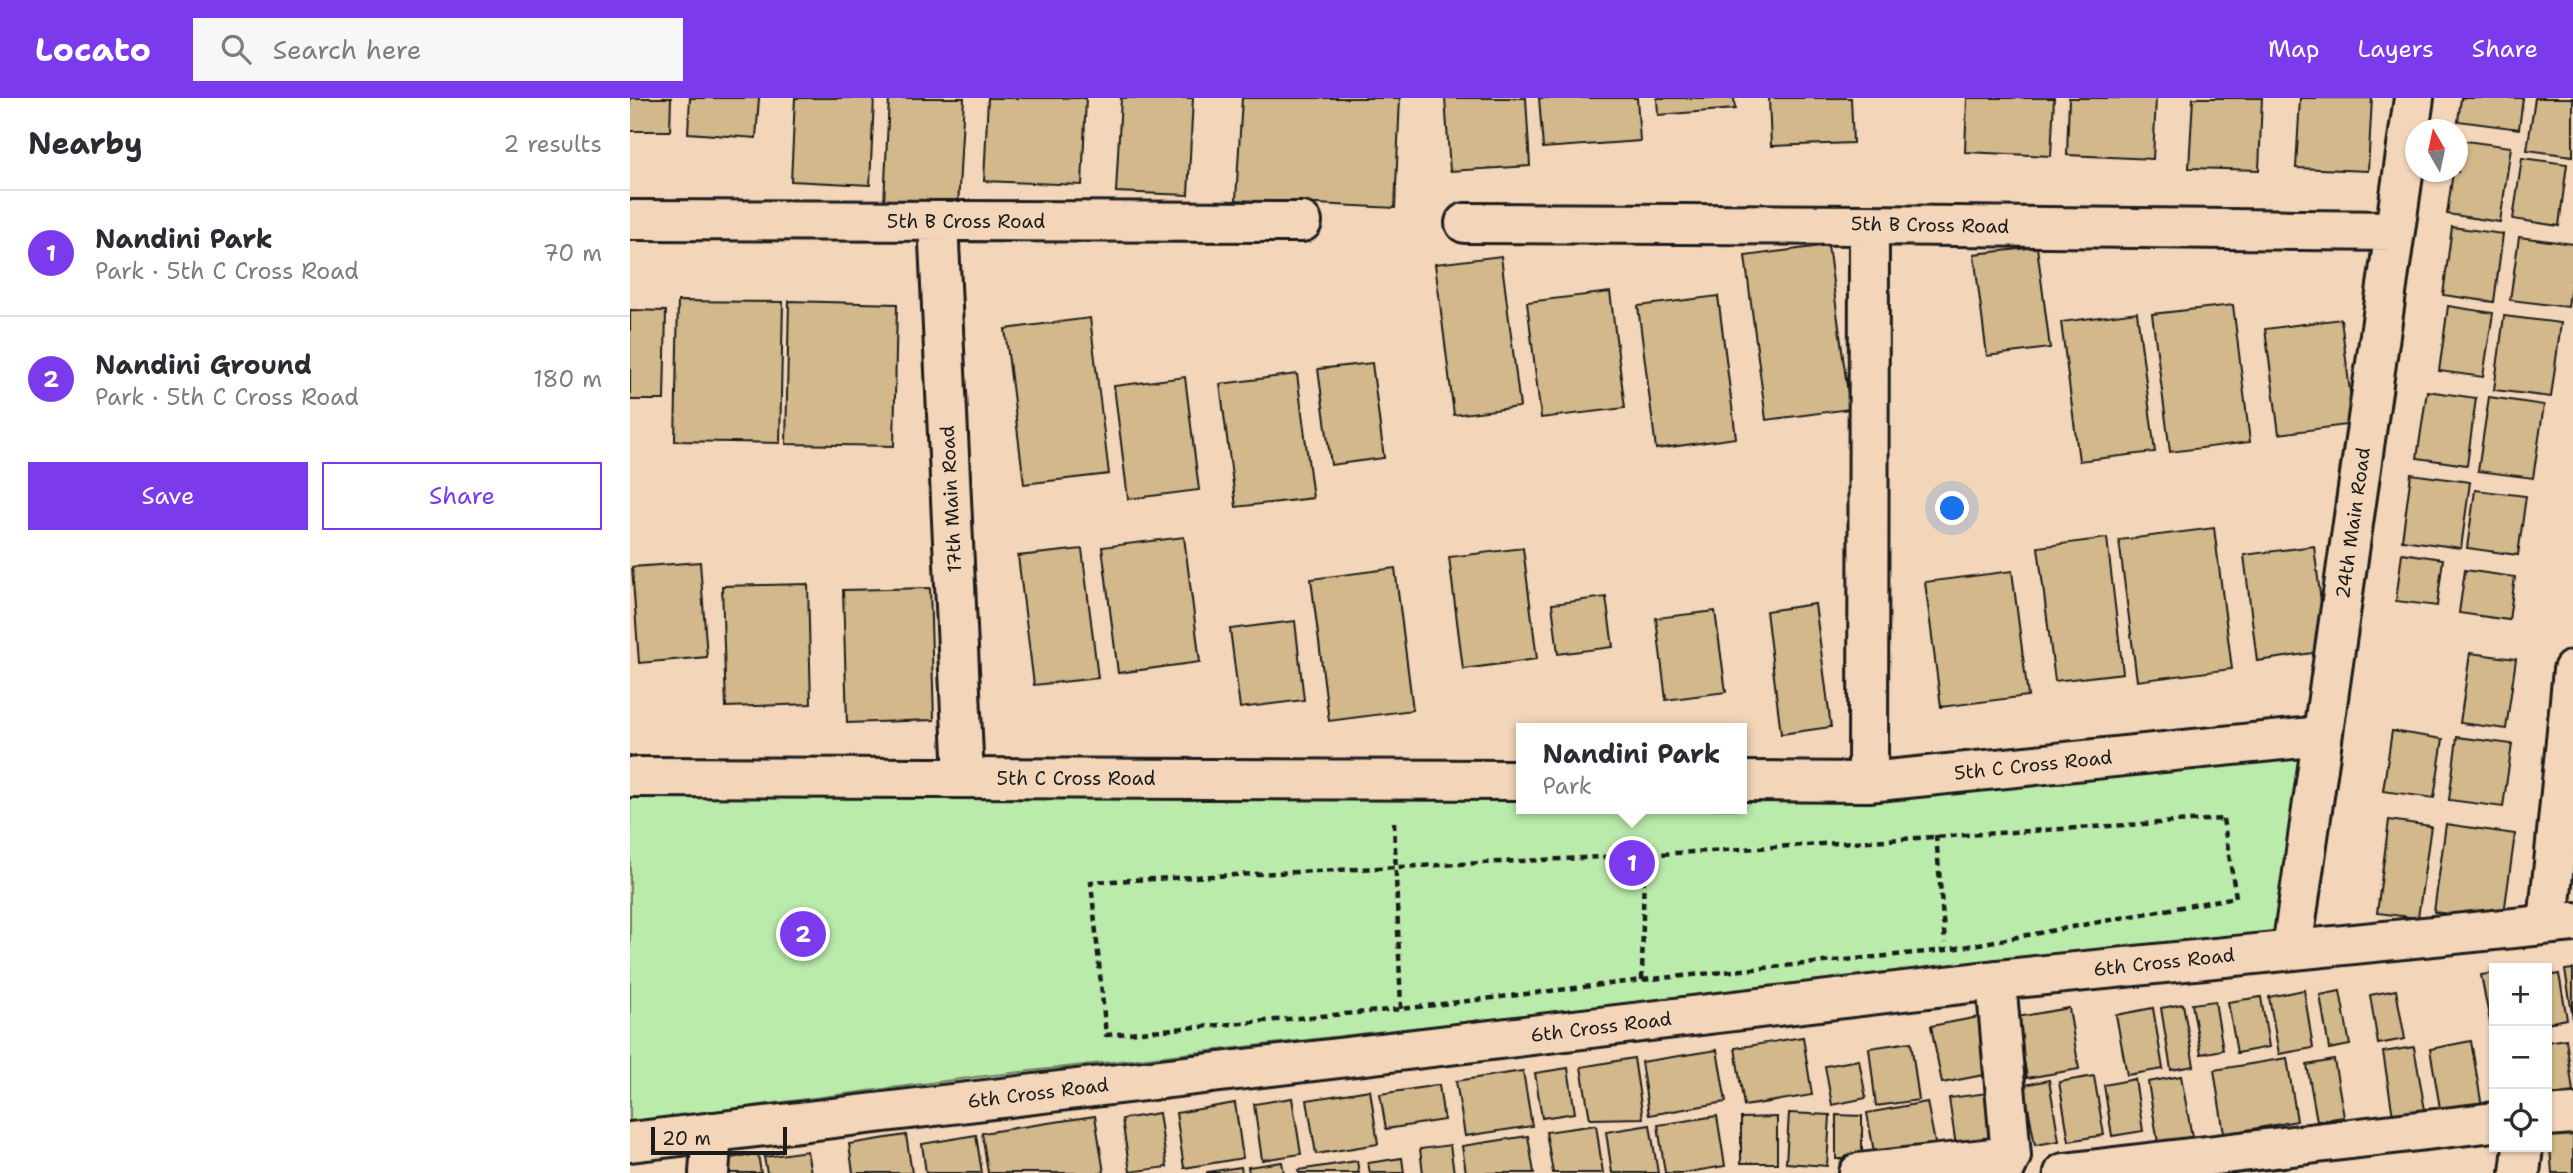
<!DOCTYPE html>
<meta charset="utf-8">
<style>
:root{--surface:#fff;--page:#f7f7f7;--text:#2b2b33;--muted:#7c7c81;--line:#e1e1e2;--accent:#7c3aed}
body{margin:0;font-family:"Shantell Sans",sans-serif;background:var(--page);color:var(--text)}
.controls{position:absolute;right:21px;bottom:21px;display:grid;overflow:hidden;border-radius:0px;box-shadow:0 2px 5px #0004}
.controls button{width:63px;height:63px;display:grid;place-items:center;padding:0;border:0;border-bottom:2px solid var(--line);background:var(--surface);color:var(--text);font:35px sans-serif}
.compass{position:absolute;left:1775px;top:21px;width:63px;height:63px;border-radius:50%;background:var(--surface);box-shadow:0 2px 5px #0004;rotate:351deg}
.scale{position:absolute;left:21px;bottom:18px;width:136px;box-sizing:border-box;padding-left:7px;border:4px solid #1c1c1c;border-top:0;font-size:19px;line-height:24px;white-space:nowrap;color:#1c1c1c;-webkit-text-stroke:5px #f3d6b9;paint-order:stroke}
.you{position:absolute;left:1323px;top:411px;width:24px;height:24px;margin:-18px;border:5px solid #fff;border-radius:50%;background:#1a73e8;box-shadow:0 0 0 10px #1a73e833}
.badge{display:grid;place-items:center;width:46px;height:46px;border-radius:50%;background:var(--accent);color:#fff;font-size:23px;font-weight:700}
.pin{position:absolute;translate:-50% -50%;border:4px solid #fff;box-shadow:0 2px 7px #0006}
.popup{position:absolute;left:886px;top:625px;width:231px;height:91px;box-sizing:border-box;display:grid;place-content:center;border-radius:0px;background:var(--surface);filter:drop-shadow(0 2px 5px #0005);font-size:23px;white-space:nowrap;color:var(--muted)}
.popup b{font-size:26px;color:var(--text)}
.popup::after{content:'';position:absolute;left:50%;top:100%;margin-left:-14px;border:14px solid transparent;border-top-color:var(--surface)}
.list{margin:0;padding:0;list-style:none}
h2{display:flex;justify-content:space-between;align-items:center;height:91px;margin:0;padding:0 28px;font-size:30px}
h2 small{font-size:23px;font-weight:400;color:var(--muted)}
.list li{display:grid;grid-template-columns:46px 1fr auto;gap:21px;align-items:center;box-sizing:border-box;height:126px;padding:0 28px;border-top:2px solid var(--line)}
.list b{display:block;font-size:26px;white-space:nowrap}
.list p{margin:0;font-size:23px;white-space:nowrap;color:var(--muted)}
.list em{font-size:23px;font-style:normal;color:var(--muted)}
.actions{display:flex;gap:14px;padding:21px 28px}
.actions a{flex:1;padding:16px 0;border:2px solid var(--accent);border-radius:0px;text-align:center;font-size:24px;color:var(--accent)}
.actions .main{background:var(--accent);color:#fff}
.icon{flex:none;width:38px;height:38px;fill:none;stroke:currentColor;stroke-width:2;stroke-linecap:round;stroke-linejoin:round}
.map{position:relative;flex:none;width:1943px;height:1075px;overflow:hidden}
header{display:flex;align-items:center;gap:42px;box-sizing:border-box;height:98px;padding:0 35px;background:var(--accent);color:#fff}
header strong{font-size:33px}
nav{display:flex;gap:38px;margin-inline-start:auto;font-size:24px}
.search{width:490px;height:63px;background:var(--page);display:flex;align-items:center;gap:18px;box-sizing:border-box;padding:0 24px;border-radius:0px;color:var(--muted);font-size:26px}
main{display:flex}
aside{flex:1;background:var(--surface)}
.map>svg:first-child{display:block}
</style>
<header>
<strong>Locato</strong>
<div class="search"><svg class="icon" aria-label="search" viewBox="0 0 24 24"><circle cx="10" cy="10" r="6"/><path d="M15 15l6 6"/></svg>Search here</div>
<nav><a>Map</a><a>Layers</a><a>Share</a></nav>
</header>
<main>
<aside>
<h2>Nearby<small>2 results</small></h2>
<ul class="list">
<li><span class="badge">1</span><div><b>Nandini Park</b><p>Park · 5th C Cross Road</p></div><em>70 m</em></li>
<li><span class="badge">2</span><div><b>Nandini Ground</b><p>Park · 5th C Cross Road</p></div><em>180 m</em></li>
</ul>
<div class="actions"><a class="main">Save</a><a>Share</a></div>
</aside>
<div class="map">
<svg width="1943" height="1075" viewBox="0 0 1943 1075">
<rect width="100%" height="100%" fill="#f3d6b9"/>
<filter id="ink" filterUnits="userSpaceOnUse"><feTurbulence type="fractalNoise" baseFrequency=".0143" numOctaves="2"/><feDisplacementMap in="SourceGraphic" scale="14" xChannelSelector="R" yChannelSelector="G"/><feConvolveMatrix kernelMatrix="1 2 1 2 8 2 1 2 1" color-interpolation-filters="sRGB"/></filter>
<g filter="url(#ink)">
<path fill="#baebab" stroke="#6b8464" stroke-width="2" d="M 1676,656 L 1647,833 L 346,979 L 0,1024 L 0,693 L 892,694 L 892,711 L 1112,711 L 1112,696 Z"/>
<path fill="#d2b88a" stroke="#1c1c1c" stroke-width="2" d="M 0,0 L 41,0 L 40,33 L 0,33 Z
M 60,0 L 129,0 L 126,40 L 58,35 Z
M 165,0 L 244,0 L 240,87 L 161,83 Z
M 259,0 L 334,0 L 328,109 L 254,105 Z
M 358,0 L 456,0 L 452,87 L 354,83 Z
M 491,0 L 563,0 L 558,97 L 486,94 Z
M 612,0 L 770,0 L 765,110 L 606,102 Z
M 815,0 L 896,0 L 900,68 L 820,73 Z
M 909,0 L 1007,0 L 1010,43 L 913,50 Z
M 1027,0 L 1104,0 L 1105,11 L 1028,17 Z
M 1139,0 L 1221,0 L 1223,45 L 1141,48 Z
M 1337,0 L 1424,0 L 1421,58 L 1335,54 Z
M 1439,0 L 1526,0 L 1523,61 L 1437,57 Z
M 1563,0 L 1632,0 L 1629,72 L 1559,70 Z
M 1670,0 L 1742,0 L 1738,73 L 1666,70 Z
M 1831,0 L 1893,0 L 1889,31 L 1828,23 Z
M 1905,0 L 1943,0 L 1943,58 L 1897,52 Z
M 1828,42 L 1881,49 L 1870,124 L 1817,116 L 1823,74 L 1828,74 Z
M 1892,60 L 1937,66 L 1929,128 L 1883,121 Z
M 1822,129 L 1873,136 L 1864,204 L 1813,197 Z
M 1889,139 L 1943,146 L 1943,172 L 1938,209 L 1880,202 Z
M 1198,147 L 1220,311 L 1136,322 L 1115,158 Z
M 1407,149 L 1420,250 L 1357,258 L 1344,156 Z
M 871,158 L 890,309 L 824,317 L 805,166 Z
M 980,194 L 995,310 L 911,320 L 897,204 Z
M 1088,198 L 1106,340 L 1026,351 L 1008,208 Z
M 48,203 L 153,204 L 150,345 L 45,343 Z
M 159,203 L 267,206 L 264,348 L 156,346 Z
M 1603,207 L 1620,344 L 1540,354 L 1522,216 Z
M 1818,208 L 1863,215 L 1853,279 L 1809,273 Z
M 0,212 L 36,213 L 34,302 L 0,302 Z
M 1507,214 L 1525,354 L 1449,363 L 1431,224 Z
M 1874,218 L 1931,225 L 1921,299 L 1864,292 Z
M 460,220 L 479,376 L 394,386 L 375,231 Z
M 1711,221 L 1724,326 L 1649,336 L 1635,231 Z
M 742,265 L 754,360 L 701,367 L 688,271 Z
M 667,276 L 683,400 L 606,409 L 590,286 Z
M 555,279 L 569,392 L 498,401 L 484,288 Z
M 1797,293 L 1846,300 L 1837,367 L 1787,360 Z
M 1859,299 L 1914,307 L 1903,380 L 1848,373 Z
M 1781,376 L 1840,384 L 1831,450 L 1772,442 Z
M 1845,392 L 1896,398 L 1888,457 L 1837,450 Z
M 1584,430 L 1602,571 L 1507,583 L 1489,442 Z
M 554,439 L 570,564 L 488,575 L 472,449 Z
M 1477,440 L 1493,575 L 1425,583 L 1408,449 Z
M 1684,448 L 1697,553 L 1627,563 L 1614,457 Z
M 893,450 L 907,561 L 833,571 L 819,459 Z
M 452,451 L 468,580 L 404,587 L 388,458 Z
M 1772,455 L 1813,461 L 1807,508 L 1766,503 Z
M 70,464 L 77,559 L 9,565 L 2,469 Z
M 765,470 L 783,612 L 699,623 L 681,481 Z
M 1835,472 L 1885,479 L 1879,522 L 1829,515 Z
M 1382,473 L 1398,598 L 1311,609 L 1295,484 Z
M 178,486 L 181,606 L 96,609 L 92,488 Z
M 300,490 L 304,622 L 217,625 L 213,492 Z
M 976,499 L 983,549 L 928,556 L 922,506 Z
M 1185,506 L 1201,629 L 1151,636 L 1136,513 Z
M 1085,513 L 1096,594 L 1036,602 L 1026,520 Z
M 665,523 L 674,602 L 610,610 L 600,531 Z
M 1840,555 L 1886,561 L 1876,631 L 1830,625 Z
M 1762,633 L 1813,641 L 1804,700 L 1753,693 Z
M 1827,639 L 1882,646 L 1873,709 L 1819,702 Z
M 1759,722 L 1801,728 L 1788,820 L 1747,815 Z
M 1816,726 L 1885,736 L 1873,823 L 1804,814 Z
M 1943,871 L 1943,921 L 1935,872 Z
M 1864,875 L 1864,928 L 1861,929 L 1851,877 Z
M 1929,876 L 1937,921 L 1917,925 L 1917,878 Z
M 1674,892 L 1683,950 L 1649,956 L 1639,899 Z
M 1766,892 L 1775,941 L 1748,946 L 1740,897 Z
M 1710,893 L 1720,947 L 1699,951 L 1690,897 Z
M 1631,899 L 1639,949 L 1607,955 L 1598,904 Z
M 1585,903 L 1593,952 L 1571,956 L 1562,906 Z
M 1553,906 L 1564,968 L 1541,972 L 1531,910 Z
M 1439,910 L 1449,971 L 1397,980 L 1387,919 Z
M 1523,910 L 1533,971 L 1497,977 L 1486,917 Z
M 1349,919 L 1359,976 L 1312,985 L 1301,928 Z
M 1173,939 L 1182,997 L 1114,1008 L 1105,950 Z
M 1936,941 L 1943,994 L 1922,997 L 1917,966 L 1917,944 Z
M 1841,943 L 1852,1009 L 1811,1016 L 1800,951 Z
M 1281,944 L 1289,1002 L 1246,1008 L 1239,950 Z
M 1784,949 L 1795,1012 L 1763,1018 L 1753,954 Z
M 1087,952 L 1096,1004 L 1019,1017 L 1011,964 Z
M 1004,960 L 1013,1020 L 960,1021 L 951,969 Z
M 1657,960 L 1667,1023 L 1594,1036 L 1584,972 Z
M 1229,962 L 1236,1000 L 1202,1007 L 1195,968 Z
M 1704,962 L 1714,1019 L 1687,1023 L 1677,967 Z
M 938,970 L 945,1015 L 912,1020 L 905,975 Z
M 893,973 L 902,1028 L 835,1038 L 826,983 Z
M 1464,978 L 1474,1037 L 1439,1043 L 1429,984 Z
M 1551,978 L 1562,1039 L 1528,1045 L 1518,984 Z
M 1505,981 L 1513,1033 L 1482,1038 L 1474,987 Z
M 1419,982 L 1429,1043 L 1405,1047 L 1394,987 Z
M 809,987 L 814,1022 L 756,1031 L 750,996 Z
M 740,992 L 748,1046 L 686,1056 L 677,1002 Z
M 1365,994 L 1373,1048 L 1327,1055 L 1319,1000 Z
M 662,1000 L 671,1056 L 632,1062 L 624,1006 Z
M 1297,1004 L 1307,1055 L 1246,1065 L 1237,1015 Z
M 605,1005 L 613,1060 L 554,1070 L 546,1015 Z
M 529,1015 L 537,1069 L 500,1074 L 492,1021 Z
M 1159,1015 L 1200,1017 L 1197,1068 L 1156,1065 Z
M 1206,1017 L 1232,1018 L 1232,1061 L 1206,1061 Z
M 465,1018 L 474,1075 L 358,1075 L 352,1035 Z
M 1087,1018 L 1095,1068 L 1053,1075 L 1035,1075 L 1028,1027 Z
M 1147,1019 L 1147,1065 L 1111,1065 L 1111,1020 Z
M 966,1027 L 973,1075 L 923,1075 L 916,1034 Z
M 1020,1027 L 1028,1075 L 982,1075 L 976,1034 Z
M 1943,1036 L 1943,1075 L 1922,1075 L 1919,1038 Z
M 276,1037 L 282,1075 L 223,1075 L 219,1046 Z
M 346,1037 L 352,1075 L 296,1075 L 292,1046 Z
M 898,1038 L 904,1075 L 836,1075 L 832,1048 Z
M 820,1047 L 824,1075 L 793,1075 L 790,1051 Z
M 177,1053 L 181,1075 L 137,1075 L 134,1059 Z
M 128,1056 L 131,1075 L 96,1075 L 93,1061 Z
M 772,1060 L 774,1075 L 740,1075 L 738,1065 Z
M 727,1063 L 729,1075 L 669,1075 L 668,1072 Z
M 652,1064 L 654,1075 L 619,1075 L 618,1069 Z
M 611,1069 L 612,1075 L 577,1075 L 577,1074 Z"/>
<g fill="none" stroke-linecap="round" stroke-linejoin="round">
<g stroke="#1c1c1c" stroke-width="44">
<path id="street" d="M 0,122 L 672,124
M 308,123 L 334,679
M 835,125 L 1239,127 L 1765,133
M 0,679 L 892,682
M 1112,683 L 1238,684 L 1692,638
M 1238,684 L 1239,127
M 1918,826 L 1943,572
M 1662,851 L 1784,0
M 1366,882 L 1381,1058 L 1373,1075
M 1917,1018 L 1943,1016
M 0,1044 L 1366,882 L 1943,824
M 79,1075 L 82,1034
M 1229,1075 L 1381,1058
M 1434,1075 L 1864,1024
M 1890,1075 L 1893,1049"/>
</g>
<path stroke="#1c1c1c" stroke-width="4.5" stroke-dasharray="7 5" stroke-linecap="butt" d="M 1593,721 L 1606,799 L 1316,852 L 1012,882 L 771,911 L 476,937 L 461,784 L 1014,757 Z
M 764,724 L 771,911
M 1306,737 L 1315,845
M 1012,882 L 1014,757"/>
<use href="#street" stroke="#f3d6b9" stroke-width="38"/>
</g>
</g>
<g text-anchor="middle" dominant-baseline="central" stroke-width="5" stroke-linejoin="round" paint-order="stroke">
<g font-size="19" fill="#1c1c1c" stroke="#f3d6b9">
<text x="336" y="123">5th B Cross Road</text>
<text transform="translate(1300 127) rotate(1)">5th B Cross Road</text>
<text transform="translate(321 401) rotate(-93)">17th Main Road</text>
<text transform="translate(1723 425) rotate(-82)">24th Main Road</text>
<text transform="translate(1403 667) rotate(-6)">5th C Cross Road</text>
<text x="446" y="680">5th C Cross Road</text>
<text transform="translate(1534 864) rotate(-6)">6th Cross Road</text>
<text transform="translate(971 929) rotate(-7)">6th Cross Road</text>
<text transform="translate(408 995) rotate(-7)">6th Cross Road</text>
</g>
</g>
</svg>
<div class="controls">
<button>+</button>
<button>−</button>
<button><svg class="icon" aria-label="locate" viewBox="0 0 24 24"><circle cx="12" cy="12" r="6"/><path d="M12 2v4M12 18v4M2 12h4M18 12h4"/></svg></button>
</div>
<svg class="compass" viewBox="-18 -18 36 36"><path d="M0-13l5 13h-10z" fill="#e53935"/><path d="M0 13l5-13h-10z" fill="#7c7c81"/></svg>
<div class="scale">20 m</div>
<div class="you"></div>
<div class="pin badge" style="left:1002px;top:765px">1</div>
<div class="popup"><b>Nandini Park</b>Park</div>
<div class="pin badge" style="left:173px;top:836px">2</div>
</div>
</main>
